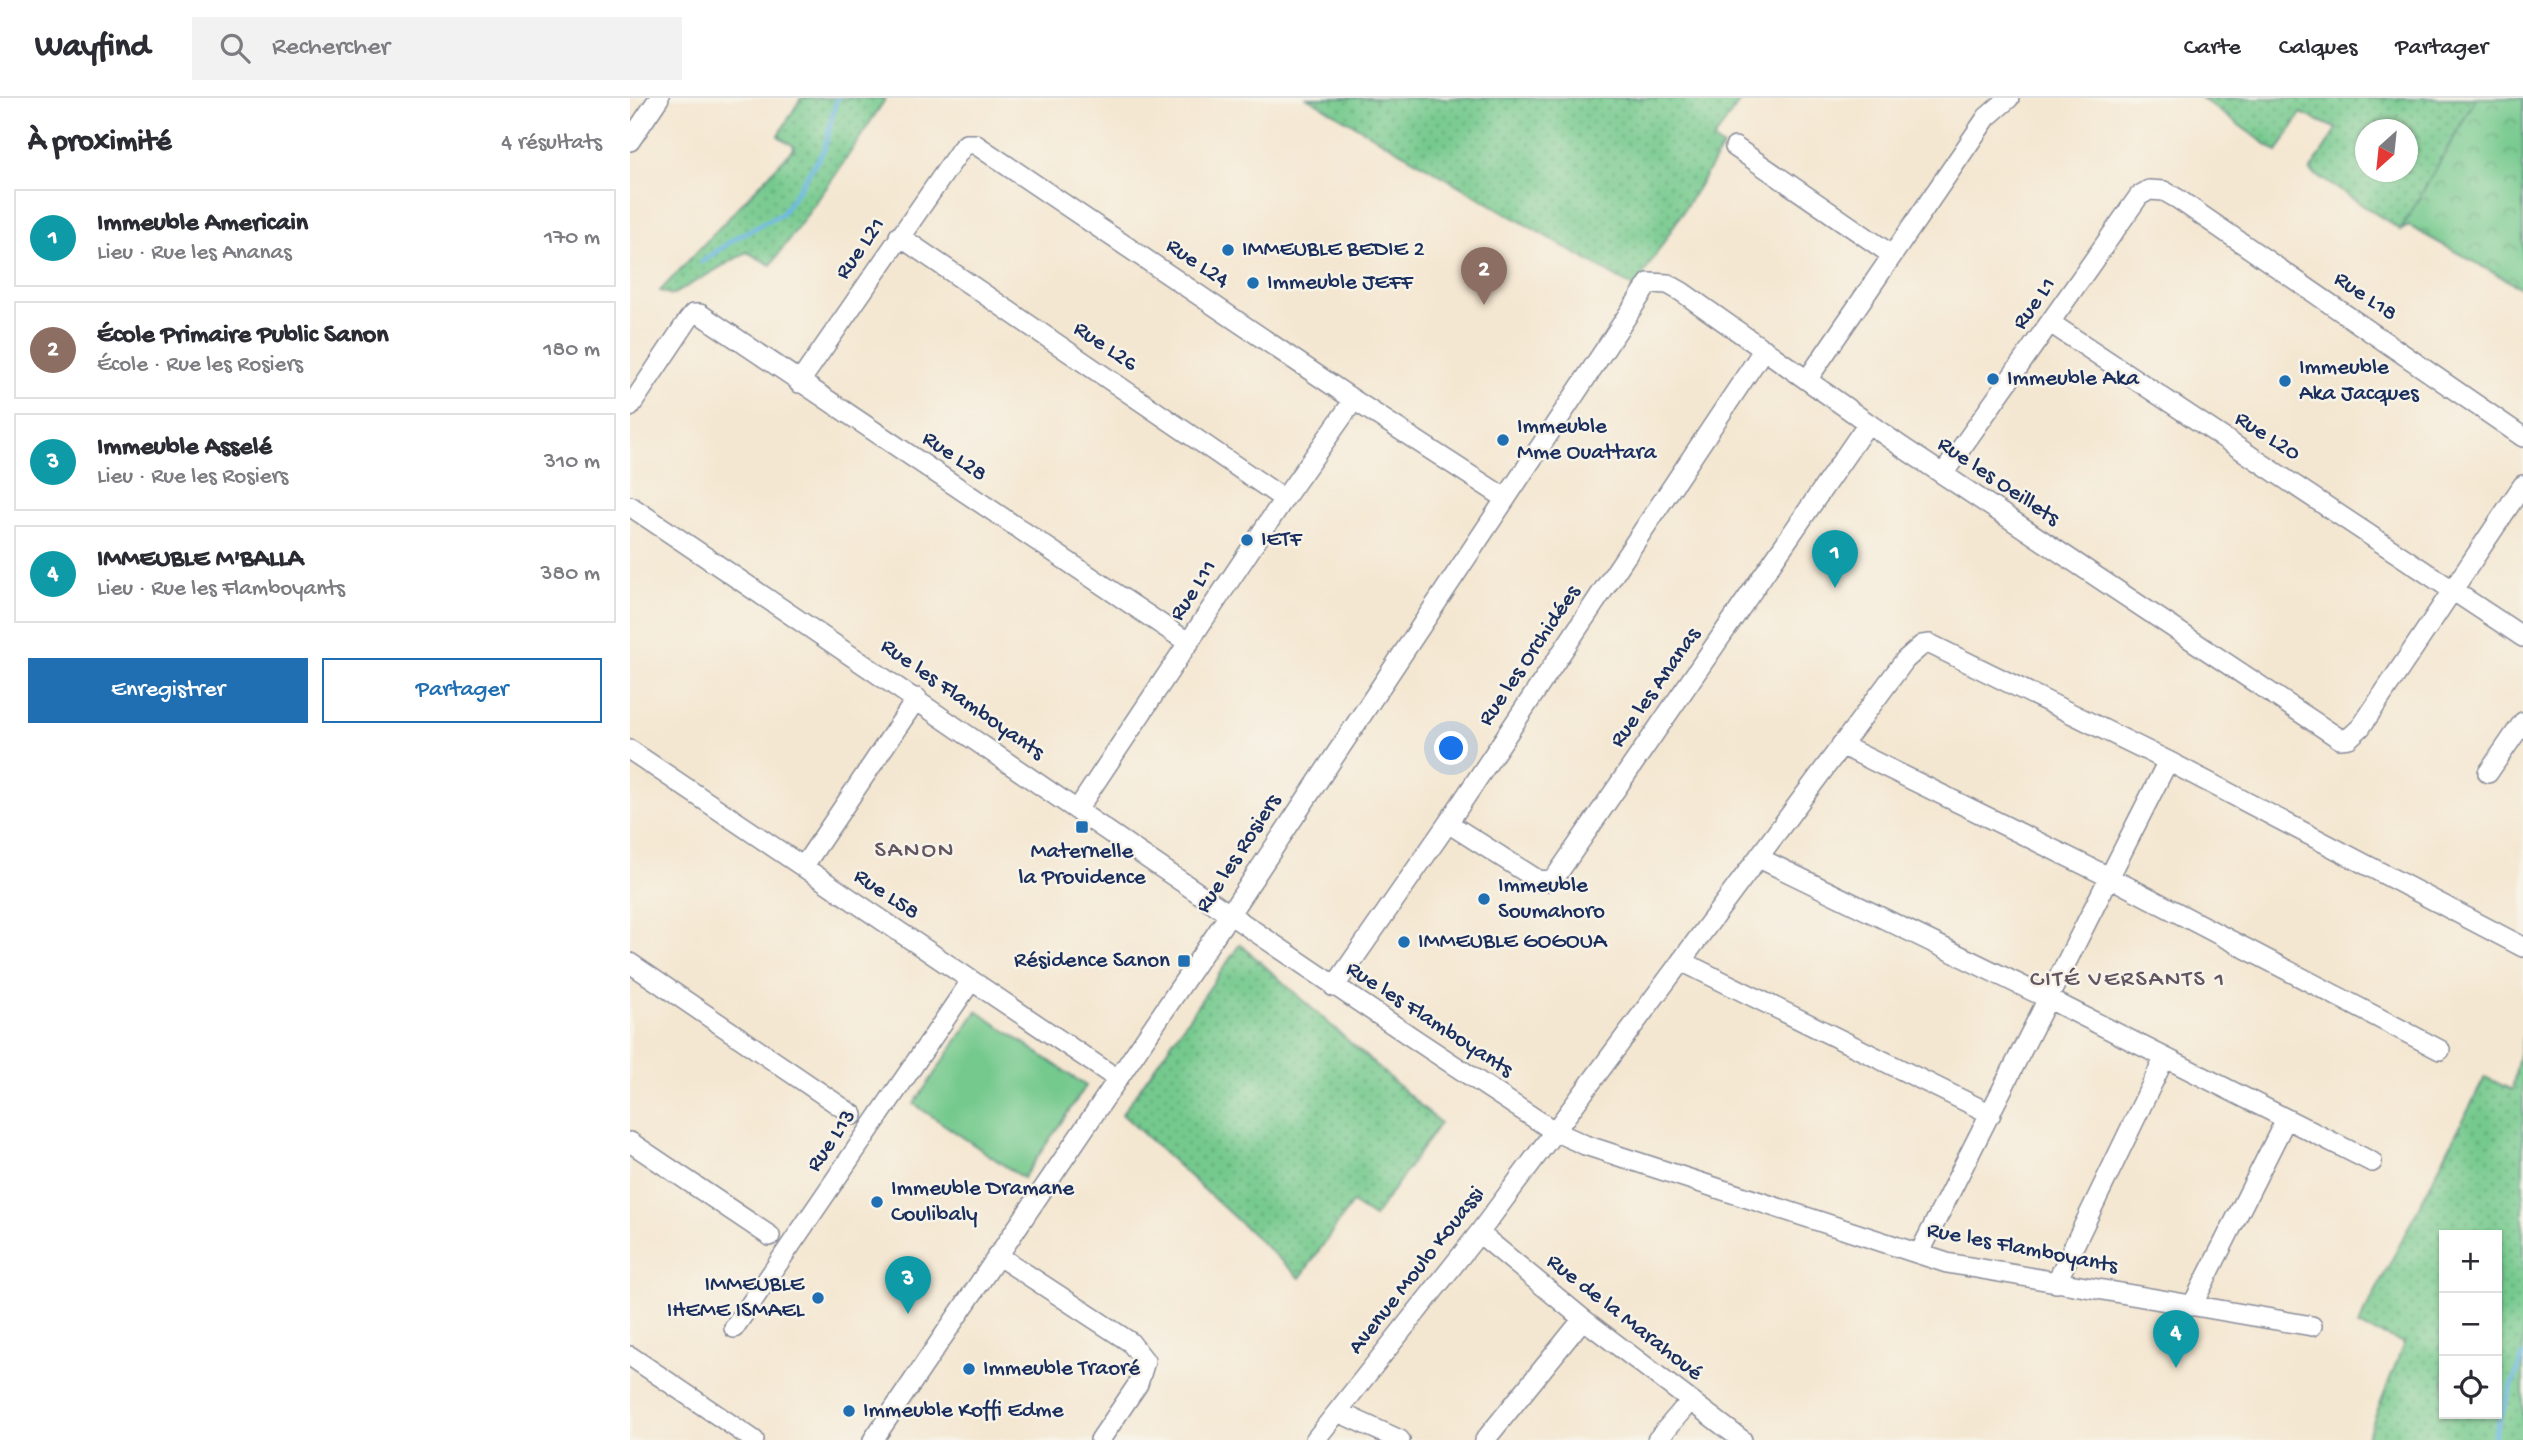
<!DOCTYPE html>
<html lang="fr">
<meta charset="utf-8">
<style>
:root{--surface:#fff;--page:#f2f2f3;--text:#2b2b33;--muted:#7c7c81;--line:#e1e1e2;--accent:#1f6fb2}
body{margin:0;font-family:"Gochi Hand",sans-serif;background:var(--page);color:var(--text)}
.controls{position:absolute;right:21px;bottom:21px;display:grid;overflow:hidden;border-radius:0px;box-shadow:0 2px 5px #0004}
.controls button{width:63px;height:63px;display:grid;place-items:center;padding:0;border:0;border-bottom:2px solid var(--line);background:var(--surface);color:var(--text);font:35px sans-serif}
.compass{position:absolute;left:1725px;top:21px;width:63px;height:63px;border-radius:50%;background:var(--surface);box-shadow:0 2px 5px #0004;rotate:207deg}
.you{position:absolute;left:822px;top:651px;width:24px;height:24px;margin:-18px;border:5px solid #fff;border-radius:50%;background:#1a73e8;box-shadow:0 0 0 10px #1a73e833}
.badge{display:grid;place-items:center;width:46px;height:46px;border-radius:50%;background:var(--accent);color:#fff;font-size:23px;font-weight:700}
.pin{position:absolute;translate:-50% -58px;filter:drop-shadow(0 2px 4px #0008)}
.pin::after{content:'';position:absolute;top:37px;width:24px;height:21px;background:inherit;clip-path:polygon(0 0,100% 0,50% 100%)}
.list{margin:0;padding:0;list-style:none}
h2{display:flex;justify-content:space-between;align-items:center;height:91px;margin:0;padding:0 28px;font-size:30px}
h2 small{font-size:23px;font-weight:400;color:var(--muted)}
.list li{display:grid;grid-template-columns:46px 1fr auto;gap:21px;align-items:center;box-sizing:border-box;height:98px;margin:0 14px 14px;padding:0 14px;border:2px solid var(--line);border-radius:0px}
.list b{display:block;font-size:26px;white-space:nowrap}
.list p{margin:0;font-size:23px;white-space:nowrap;color:var(--muted)}
.list em{font-size:23px;font-style:normal;color:var(--muted)}
.actions{display:flex;gap:14px;padding:21px 28px}
.actions a{flex:1;padding:16px 0;border:2px solid var(--accent);border-radius:0px;text-align:center;font-size:24px;color:var(--accent)}
.actions .main{background:var(--accent);color:#fff}
.icon{flex:none;width:38px;height:38px;fill:none;stroke:currentColor;stroke-width:2;stroke-linecap:round;stroke-linejoin:round}
.map{position:relative;flex:none;width:1893px;height:1342px;overflow:hidden}
header{display:flex;align-items:center;gap:42px;box-sizing:border-box;height:98px;padding:0 35px;background:var(--surface);border-bottom:2px solid var(--line)}
header strong{font-size:33px}
nav{display:flex;gap:38px;margin-inline-start:auto;font-size:24px}
.search{width:490px;height:63px;background:var(--page);display:flex;align-items:center;gap:18px;box-sizing:border-box;padding:0 24px;border-radius:0px;color:var(--muted);font-size:26px}
main{display:flex}
aside{flex:1;background:var(--surface)}
.map>svg:first-child{display:block}
</style>
<header>
<strong>Wayfind</strong>
<div class="search"><svg class="icon" aria-label="search" viewBox="0 0 24 24"><circle cx="10" cy="10" r="6"/><path d="M15 15l6 6"/></svg>Rechercher</div>
<nav><a>Carte</a><a>Calques</a><a>Partager</a></nav>
</header>
<main>
<aside>
<h2>À proximité<small>4 résultats</small></h2>
<ul class="list">
<li><span class="badge" style="background:#0f9aa8">1</span><div><b>Immeuble Americain</b><p>Lieu · Rue les Ananas</p></div><em>170 m</em></li>
<li><span class="badge" style="background:#8d6e63">2</span><div><b>École Primaire Public Sanon</b><p>École · Rue les Rosiers</p></div><em>180 m</em></li>
<li><span class="badge" style="background:#0f9aa8">3</span><div><b>Immeuble Asselé</b><p>Lieu · Rue les Rosiers</p></div><em>310 m</em></li>
<li><span class="badge" style="background:#0f9aa8">4</span><div><b>IMMEUBLE M'BALLA</b><p>Lieu · Rue les Flamboyants</p></div><em>380 m</em></li>
</ul>
<div class="actions"><a class="main">Enregistrer</a><a>Partager</a></div>
</aside>
<div class="map">
<svg width="1893" height="1342" viewBox="0 0 1893 1342">
<defs>
<pattern id="grass-dots" width="8" height="8" patternUnits="userSpaceOnUse" patternTransform="scale(1.75)"><rect width="8" height="8" fill="#74c98d"/><path d="M2 2h.1M6 6h.1" fill="none" stroke="#5ea476" stroke-width="1.8" stroke-linecap="round"/></pattern>
<pattern id="park-crowns" width="20" height="18" patternUnits="userSpaceOnUse" patternTransform="scale(1.75)"><rect width="20" height="18" fill="#74c98d"/><path d="M2 6a3 3 0 1 1 6 0M12 15a3 3 0 1 1 6 0" fill="none" stroke="#5ea476"/></pattern>
</defs>
<rect width="100%" height="100%" fill="#f7f3e8"/>
<filter id="ink" filterUnits="userSpaceOnUse"><feTurbulence type="fractalNoise" baseFrequency=".0143" numOctaves="2"/><feDisplacementMap in="SourceGraphic" scale="14" xChannelSelector="R" yChannelSelector="G"/><feConvolveMatrix kernelMatrix="1 2 1 2 8 2 1 2 1" color-interpolation-filters="sRGB"/></filter>
<filter id="wash" filterUnits="userSpaceOnUse"><feTurbulence type="fractalNoise" baseFrequency=".00686" numOctaves="4" result="noise"/><feDisplacementMap in="SourceGraphic" scale="28" xChannelSelector="R" yChannelSelector="G"/><feGaussianBlur stdDeviation="1.57" result="paint"/><feColorMatrix in="noise" values="0 0 0 0 0 0 0 0 0 0 0 0 0 0 0 0 0 1.4 0 .05"/><feComposite in="paint" operator="in"/></filter>
<g filter="url(#wash)">
<rect width="100%" height="100%" fill="#f4e7d1"/>
<path fill="url(#grass-dots)" stroke="#487c76" stroke-width="2" fill-rule="evenodd" d="M 171,0 L 256,0 L 204,79 L 141,167 L 117,154 L 42,197 L 30,193 L 165,49 L 148,38 Z
M 678,0 L 1112,0 L 1083,42 L 1093,49 L 1005,190 Z
M 1571,0 L 1846,0 L 1771,132 L 1680,73 L 1707,31 L 1671,15 L 1647,54 ZM 1736,32 L 1778,32 L 1778,74 L 1736,74 Z
M 610,846 L 810,1025 L 744,1119 L 722,1105 L 670,1180 L 492,1016 Z
M 1893,938 L 1893,1342 L 1736,1342 L 1774,1245 L 1728,1228 L 1855,979 L 1882,992 ZM 1814,1137 L 1867,1137 L 1867,1316 L 1814,1316 Z"/>
<path fill="url(#park-crowns)" stroke="#487c76" stroke-width="2" d="M 1846,0 L 1893,0 L 1893,191 L 1779,128 L 1771,132 Z"/>
<path fill="#74c98d" stroke="#487c76" stroke-width="2" d="M 347,913 L 456,988 L 393,1080 L 284,1006 Z"/>
<g fill="none" stroke-linecap="round" stroke-linejoin="round">
<path stroke="#66b5e1" stroke-width="5" d="M 72,164 L 107,139 L 152,116 L 194,52 L 207,0
M 1862,1342 L 1893,1258"/>
</g>
</g>
<g filter="url(#ink)">
<g fill="none" stroke-linecap="round" stroke-linejoin="round">
<g stroke="#888b98" stroke-width="22">
<path id="minor" d="M 0,43 L 29,0
M 1105,49 L 1262,157
M 269,138 L 654,401
M 1422,226 L 1893,539
M 1177,282 L 1357,19 L 1379,0
M 169,285 L 331,51 L 336,46 L 345,46 L 724,302 L 875,400
M 0,309 L 58,222 L 63,216 L 70,216 L 559,545
M 1313,376 L 1509,98 L 1519,92 L 1534,93 L 1548,101 L 1893,339
M 0,408 C 309,615 613,830 924,1033 L 955,1047 L 1317,1165 L 1682,1228
M 1211,647 L 1479,779 L 1810,952
M 0,652 L 486,980
M 1858,675 L 1893,624
M 447,712 L 654,401 L 724,302
M 818,725 L 908,782 L 918,783 L 926,778 L 1238,325
M 1129,760 L 1417,900 L 1742,1064
M 173,769 L 287,600
M 1051,863 L 1361,1016
M 0,865 L 223,1017
M 704,889 L 818,725 L 1134,251
M 0,1044 L 140,1138
M 849,1135 L 953,1221 L 1112,1342
M 1289,1156 L 1538,663
M 367,1157 L 500,1244 L 515,1263 L 508,1286 L 470,1342
M 1426,1185 L 1534,961
M 1562,1208 L 1655,1023
M 104,1230 L 341,883
M 0,1258 L 124,1342
M 708,1314 L 770,1342
M 243,1342 L 599,817 L 1019,185 L 1038,186 L 1052,194 L 1272,349 L 1710,641 L 1719,640 L 1731,629 L 1893,387
M 685,1342 L 849,1135 L 1275,562 L 1292,547 L 1300,546 L 1538,663 L 1893,849
M 855,1342 L 953,1221
M 1027,1342 L 1060,1303"/>
</g>
<use href="#minor" stroke="#fff" stroke-width="19"/>
</g>
</g>
<g fill="#1f6fb2" stroke="#f7f3e8" stroke-width="2.5">
<circle cx="598" cy="152" r="7"/>
<circle cx="623" cy="185" r="7"/>
<circle cx="1363" cy="281" r="7"/>
<circle cx="1655" cy="283" r="7"/>
<circle cx="873" cy="342" r="7"/>
<circle cx="617" cy="442" r="7"/>
<rect x="445" y="722" width="14" height="14" rx="3.5"/>
<circle cx="854" cy="801" r="7"/>
<circle cx="774" cy="844" r="7"/>
<rect x="547" y="856" width="14" height="14" rx="3.5"/>
<circle cx="247" cy="1104" r="7"/>
<circle cx="188" cy="1200" r="7"/>
<circle cx="339" cy="1271" r="7"/>
<circle cx="219" cy="1313" r="7"/>
</g>
<g text-anchor="middle" dominant-baseline="central" stroke-width="5" stroke-linejoin="round" paint-order="stroke">
<g font-size="23" fill="#1b2f5e" stroke="#f7f3e8">
<text transform="translate(231 151) rotate(-55)">Rue L21</text>
<text transform="translate(567 166) rotate(34)">Rue L24</text>
<text transform="translate(1735 199) rotate(34)">Rue L18</text>
<text transform="translate(1405 206) rotate(-55)">Rue L1</text>
<text transform="translate(475 249) rotate(34)">Rue L26</text>
<text transform="translate(1637 339) rotate(33)">Rue L20</text>
<text transform="translate(324 359) rotate(34)">Rue L28</text>
<text transform="translate(1368 384) rotate(34)">Rue les Oeillets</text>
<text transform="translate(564 493) rotate(-57)">Rue L11</text>
<text transform="translate(900 558) rotate(-56)">Rue les Orchidées</text>
<text transform="translate(1026 590) rotate(-55)">Rue les Ananas</text>
<text transform="translate(332 602) rotate(35)">Rue les Flamboyants</text>
<text transform="translate(609 756) rotate(-57)">Rue les Rosiers</text>
<text transform="translate(256 797) rotate(34)">Rue L58</text>
<text transform="translate(799 922) rotate(33)">Rue les Flamboyants</text>
<text transform="translate(202 1043) rotate(-56)">Rue L13</text>
<text transform="translate(1392 1151) rotate(11)">Rue les Flamboyants</text>
<text transform="translate(787 1173) rotate(-52)">Avenue Moulo Kouassi</text>
<text transform="translate(994 1220) rotate(38)">Rue de la Marahoué</text>
</g>
<g font-size="23" fill="#1b2f5e" stroke="#f7f3e8" text-anchor="start">
<text x="612" y="152">IMMEUBLE BEDIE 2</text>
<text x="637" y="185">Immeuble JEFF</text>
<text x="1669" y="270">Immeuble<tspan x="1669" dy="26">Aka Jacques</tspan></text>
<text x="1377" y="281">Immeuble Aka</text>
<text x="887" y="329">Immeuble<tspan x="887" dy="26">Mme Ouattara</tspan></text>
<text x="631" y="442">IETF</text>
<text x="452" y="754" text-anchor="middle">Maternelle<tspan x="452" dy="26">la Providence</tspan></text>
<text x="868" y="788">Immeuble<tspan x="868" dy="26">Soumahoro</tspan></text>
<text x="788" y="844">IMMEUBLE GOGOUA</text>
<text x="540" y="863" text-anchor="end">Résidence Sanon</text>
<text x="261" y="1091">Immeuble Dramane<tspan x="261" dy="26">Coulibaly</tspan></text>
<text x="174" y="1187" text-anchor="end">IMMEUBLE<tspan x="174" dy="26">IHEME ISMAEL</tspan></text>
<text x="353" y="1271">Immeuble Traoré</text>
<text x="233" y="1313">Immeuble Koffi Edme</text>
</g>
<g font-size="24" letter-spacing="2" fill="#625663" stroke="#f7f3e8">
<text x="285" y="753">SANON</text>
<text x="1498" y="882">CITÉ VERSANTS 1</text>
</g>
</g>
</svg>
<div class="controls">
<button>+</button>
<button>−</button>
<button><svg class="icon" aria-label="locate" viewBox="0 0 24 24"><circle cx="12" cy="12" r="6"/><path d="M12 2v4M12 18v4M2 12h4M18 12h4"/></svg></button>
</div>
<svg class="compass" viewBox="-18 -18 36 36"><path d="M0-13l5 13h-10z" fill="#e53935"/><path d="M0 13l5-13h-10z" fill="#7c7c81"/></svg>
<div class="you"></div>
<div class="pin badge" style="left:1205px;top:490px;background:#0f9aa8">1</div>
<div class="pin badge" style="left:854px;top:207px;background:#8d6e63">2</div>
<div class="pin badge" style="left:278px;top:1216px;background:#0f9aa8">3</div>
<div class="pin badge" style="left:1546px;top:1270px;background:#0f9aa8">4</div>
</div>
</main>
